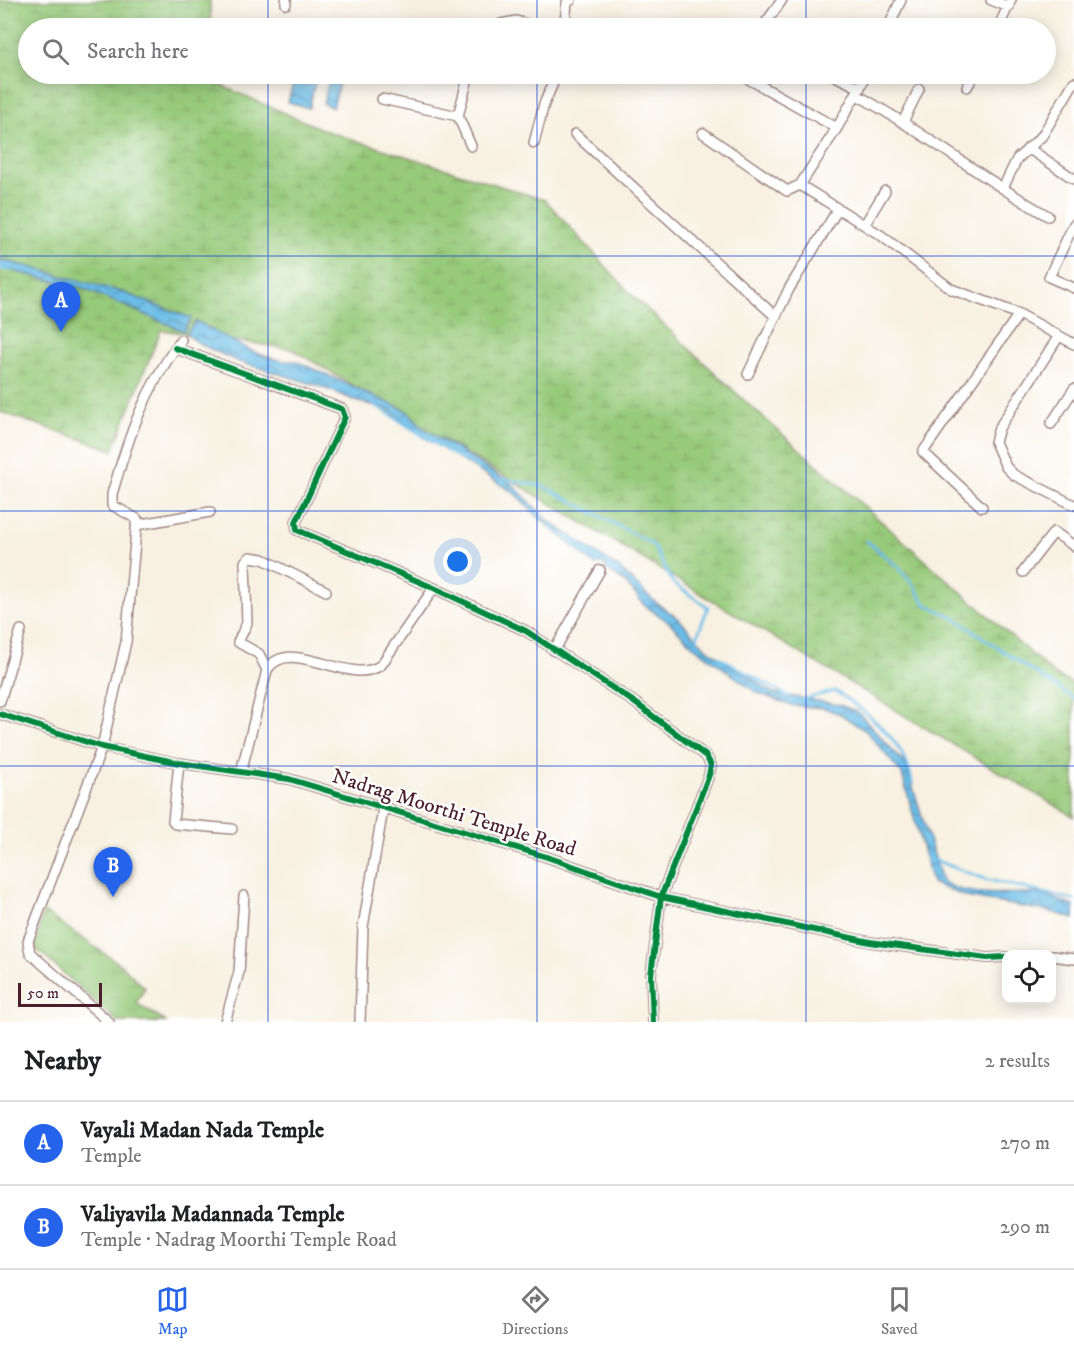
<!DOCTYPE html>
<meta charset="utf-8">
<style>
:root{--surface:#fff;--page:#f6f6f6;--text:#202124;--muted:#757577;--line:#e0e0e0;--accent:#2563eb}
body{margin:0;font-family:"IM FELL DW Pica",serif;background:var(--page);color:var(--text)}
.controls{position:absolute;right:18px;bottom:18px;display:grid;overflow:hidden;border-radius:12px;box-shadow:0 3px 15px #0003}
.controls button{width:54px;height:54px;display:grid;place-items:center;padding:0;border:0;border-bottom:2px solid var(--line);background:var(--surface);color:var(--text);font:30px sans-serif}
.scale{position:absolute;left:18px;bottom:15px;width:84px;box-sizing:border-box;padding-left:6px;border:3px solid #4a1f2b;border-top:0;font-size:16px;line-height:21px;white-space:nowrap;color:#4a1f2b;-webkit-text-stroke:4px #fff;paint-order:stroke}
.you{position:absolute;left:458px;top:562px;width:21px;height:21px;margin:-15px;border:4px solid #fff;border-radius:50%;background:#1a73e8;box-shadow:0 0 0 9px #1a73e833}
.badge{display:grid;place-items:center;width:39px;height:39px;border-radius:50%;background:var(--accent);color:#fff;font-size:20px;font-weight:700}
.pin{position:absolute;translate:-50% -50px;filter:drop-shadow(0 2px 3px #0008)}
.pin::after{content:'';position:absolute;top:32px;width:21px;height:18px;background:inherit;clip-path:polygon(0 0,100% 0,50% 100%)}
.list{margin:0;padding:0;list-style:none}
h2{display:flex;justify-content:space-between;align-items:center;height:78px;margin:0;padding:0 24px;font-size:26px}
h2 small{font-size:20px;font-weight:400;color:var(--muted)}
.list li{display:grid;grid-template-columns:39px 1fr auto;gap:18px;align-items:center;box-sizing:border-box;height:84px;padding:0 24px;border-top:2px solid var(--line)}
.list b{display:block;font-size:22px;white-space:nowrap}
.list p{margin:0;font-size:20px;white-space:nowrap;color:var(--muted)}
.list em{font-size:20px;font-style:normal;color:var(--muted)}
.icon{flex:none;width:33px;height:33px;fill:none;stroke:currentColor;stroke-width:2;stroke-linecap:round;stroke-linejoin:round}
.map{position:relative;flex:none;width:1074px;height:1022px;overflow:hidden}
.search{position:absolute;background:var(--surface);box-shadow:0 3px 15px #0003;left:18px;right:18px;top:18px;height:66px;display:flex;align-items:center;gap:15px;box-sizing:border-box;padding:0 21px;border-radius:33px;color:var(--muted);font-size:22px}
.sheet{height:246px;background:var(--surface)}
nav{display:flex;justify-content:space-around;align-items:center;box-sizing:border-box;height:84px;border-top:2px solid var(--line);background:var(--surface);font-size:16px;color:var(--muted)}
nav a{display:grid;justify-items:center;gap:3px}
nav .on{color:var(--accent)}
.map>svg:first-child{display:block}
</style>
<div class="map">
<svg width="1074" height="1022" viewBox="0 0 1074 1022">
<defs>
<pattern id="wetland-marsh" width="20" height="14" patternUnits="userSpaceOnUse" patternTransform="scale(1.5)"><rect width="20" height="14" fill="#98ca7b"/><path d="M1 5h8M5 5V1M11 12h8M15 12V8" fill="none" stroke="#84ad6a"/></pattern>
<pattern id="park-tufts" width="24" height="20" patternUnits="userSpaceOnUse" patternTransform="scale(1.5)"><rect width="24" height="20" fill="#98ca7b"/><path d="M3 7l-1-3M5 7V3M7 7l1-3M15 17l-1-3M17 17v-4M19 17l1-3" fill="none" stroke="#84ad6a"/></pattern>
<pattern id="water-waves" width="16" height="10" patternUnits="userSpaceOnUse" patternTransform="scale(1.5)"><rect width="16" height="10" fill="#6bbde7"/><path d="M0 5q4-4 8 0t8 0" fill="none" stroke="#5a99bb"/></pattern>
</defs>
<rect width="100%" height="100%" fill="#fff"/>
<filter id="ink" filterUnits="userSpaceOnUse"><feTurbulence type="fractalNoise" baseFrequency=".0167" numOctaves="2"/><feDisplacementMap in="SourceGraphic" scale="12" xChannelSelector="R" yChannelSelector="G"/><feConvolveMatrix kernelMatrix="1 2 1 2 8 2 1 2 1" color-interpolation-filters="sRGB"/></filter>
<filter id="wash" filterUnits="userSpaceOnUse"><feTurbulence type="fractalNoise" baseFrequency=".008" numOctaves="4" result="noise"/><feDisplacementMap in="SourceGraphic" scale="24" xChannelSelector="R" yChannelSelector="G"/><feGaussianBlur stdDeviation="1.35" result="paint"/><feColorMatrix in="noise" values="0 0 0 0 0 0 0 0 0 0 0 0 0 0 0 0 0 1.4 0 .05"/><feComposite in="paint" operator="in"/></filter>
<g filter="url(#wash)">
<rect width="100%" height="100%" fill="#f8f1e2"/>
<path fill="url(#wetland-marsh)" stroke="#717453" stroke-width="1.5" d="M 0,0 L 210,0 L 211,28 L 28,28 L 28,74 L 214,74 L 215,83 L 329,132 L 545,200 L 631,294 L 746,402 L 1054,674 L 1074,685 L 1074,817 L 292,349 L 161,330 L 113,450 L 0,412 Z"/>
<path fill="url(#park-tufts)" stroke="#717453" stroke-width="1.5" d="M 44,912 L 120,964 L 145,988 L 136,1003 L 166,1022 L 118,1022 L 33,946 Z"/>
<path fill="url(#water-waves)" stroke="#5a6e89" stroke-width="1.5" d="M 296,74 L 317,74 L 309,108 L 288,102 Z
M 331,74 L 341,74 L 333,108 L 323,103 Z
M 0,259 L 122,292 L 191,318 L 184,331 L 82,288 L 0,268 Z
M 196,321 C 221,334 267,365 296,361 L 407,411 L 425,429 L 512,484 L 549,521 L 620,569 L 654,601 L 678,618 L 705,647 L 773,693 L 840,705 L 858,712 L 906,765 L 942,881 C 969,899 1004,892 1034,893 C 1047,894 1062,902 1074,906 L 1074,919 L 1052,912 L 966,897 L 932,883 L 902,774 L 867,732 L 840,714 L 824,708 L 789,705 L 756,692 L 692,645 L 670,623 L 644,605 L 625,582 L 605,569 L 606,565 L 601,563 L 595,565 L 541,520 L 513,492 L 423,437 L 385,408 L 359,402 L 319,386 L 237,361 L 202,345 L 186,334 Z"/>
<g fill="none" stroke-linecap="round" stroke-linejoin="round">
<path stroke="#6bbde7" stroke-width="3" d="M 0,268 L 10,270
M 375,405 L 463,461
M 504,479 L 543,486 L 652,544 L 673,583 L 708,607 L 695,642
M 867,541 L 897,566 L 915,587 L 925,604 L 951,616 L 1074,699
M 719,657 L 789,697
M 801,700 L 835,691 C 868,712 906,742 912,782
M 934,860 L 985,879 L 1074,900"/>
</g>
</g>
<g filter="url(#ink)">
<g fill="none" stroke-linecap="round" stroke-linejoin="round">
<g stroke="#a18886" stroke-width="12">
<path id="minor" d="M 991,0 L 1009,7
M 286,4 L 286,0
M 498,28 L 501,24 L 516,21 L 539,28
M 553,28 L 565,23 L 567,2 L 571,0
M 762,28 L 782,0
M 888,28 L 901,0
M 998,28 L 1011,0
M 469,74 L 458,116 L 471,146
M 831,74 L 860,88
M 867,74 L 837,128 L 800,185 L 882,236 L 951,289 L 1019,314 L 1074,344
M 643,76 L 743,76 L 837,128
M 967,87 L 975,74
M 857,95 C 923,131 982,179 1048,216
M 382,99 L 458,116
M 903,122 L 919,89
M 703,133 L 787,191 L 800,185
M 575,134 L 775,316
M 534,143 L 544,104 L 557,74
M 1028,148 L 1074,179
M 1003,188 L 1017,159 L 1042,136 L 1074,82
M 865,224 L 885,191
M 1074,224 L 1049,277 L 1074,288
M 1059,336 L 999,428 L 995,442 L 1006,467 L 1014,475 L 1074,505
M 175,348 L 342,409 L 345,417 L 296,522 L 297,530 L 434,588 L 526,631 L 634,702 L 706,756 L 711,765 L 709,775 L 661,897 L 651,975 L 653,1022
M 748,374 L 789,289 L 838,209
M 1051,424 L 1074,389
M 982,507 L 923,452 L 1019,314
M 136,525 L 210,512
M 1023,572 L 1054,532 L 1074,546
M 554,651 L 600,570
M 267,670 L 259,654 L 238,642 L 247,623 L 245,562 L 250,557 L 263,559 L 326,591
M 0,701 L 21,630
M 0,714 L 102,747 L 179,763 L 289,779 L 547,857 L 661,897 L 870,942 L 987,958 L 1006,957
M 179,763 L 173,821 L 175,824 L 232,829
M 241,772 L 267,670 C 289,634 350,688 381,665 L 434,588
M 1052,956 L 1074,959
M 109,1022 L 30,953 L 28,941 L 102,747 L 126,642 L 137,519 L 112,505 L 112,494 C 129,436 144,390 181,340
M 225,1022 L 239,972 L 244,896
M 360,1022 L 363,927 L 383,809"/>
</g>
<use href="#minor" stroke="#fff" stroke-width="9"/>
<g stroke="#fff" stroke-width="10">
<path id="cycleway" d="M 175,348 L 342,409 L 345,417 L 296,522 L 297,530 L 434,588 L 526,631 L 634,702 L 706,756 L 711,765 L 709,775 L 661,897 L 651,975 L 653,1022
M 0,714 L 102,747 L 179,763 L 289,779 L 547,857 L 661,897 L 870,942 L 987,958 L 1006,957"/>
</g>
<use href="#cycleway" stroke="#00873e" stroke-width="6"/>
</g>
</g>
<path fill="none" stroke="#1d4ed8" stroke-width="1.5" stroke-opacity="0.55" d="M 268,0 L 268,28M 537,0 L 537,28M 806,0 L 806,28M 268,74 L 268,1022M 537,74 L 537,1022M 806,74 L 806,1022M 0,256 L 1074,256M 0,511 L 1074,511M 0,766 L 1074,766"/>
<g text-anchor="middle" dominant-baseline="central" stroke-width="4.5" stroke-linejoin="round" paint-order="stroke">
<g font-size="21" fill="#4a1f2b" stroke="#fff">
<text transform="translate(454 813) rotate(17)">Nadrag Moorthi Temple Road</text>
</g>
</g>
</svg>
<div class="controls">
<button><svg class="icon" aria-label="locate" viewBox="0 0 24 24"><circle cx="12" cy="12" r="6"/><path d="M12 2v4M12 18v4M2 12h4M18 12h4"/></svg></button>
</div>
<div class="scale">50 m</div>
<div class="you"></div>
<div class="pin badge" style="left:61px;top:332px">A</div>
<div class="pin badge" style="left:113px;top:897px">B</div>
<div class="search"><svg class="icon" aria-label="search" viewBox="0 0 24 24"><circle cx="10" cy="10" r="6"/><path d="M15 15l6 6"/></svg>Search here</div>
</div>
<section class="sheet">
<h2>Nearby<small>2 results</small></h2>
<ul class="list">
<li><span class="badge">A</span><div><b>Vayali Madan Nada Temple</b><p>Temple</p></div><em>270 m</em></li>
<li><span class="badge">B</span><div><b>Valiyavila Madannada Temple</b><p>Temple · Nadrag Moorthi Temple Road</p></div><em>290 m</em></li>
</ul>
</section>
<nav>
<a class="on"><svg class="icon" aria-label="map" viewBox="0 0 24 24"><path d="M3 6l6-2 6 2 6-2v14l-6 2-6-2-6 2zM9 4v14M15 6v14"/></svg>Map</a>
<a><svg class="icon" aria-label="directions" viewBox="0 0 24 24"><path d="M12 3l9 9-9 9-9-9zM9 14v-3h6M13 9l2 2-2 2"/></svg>Directions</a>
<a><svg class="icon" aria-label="saved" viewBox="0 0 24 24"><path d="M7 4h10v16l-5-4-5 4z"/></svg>Saved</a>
</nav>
